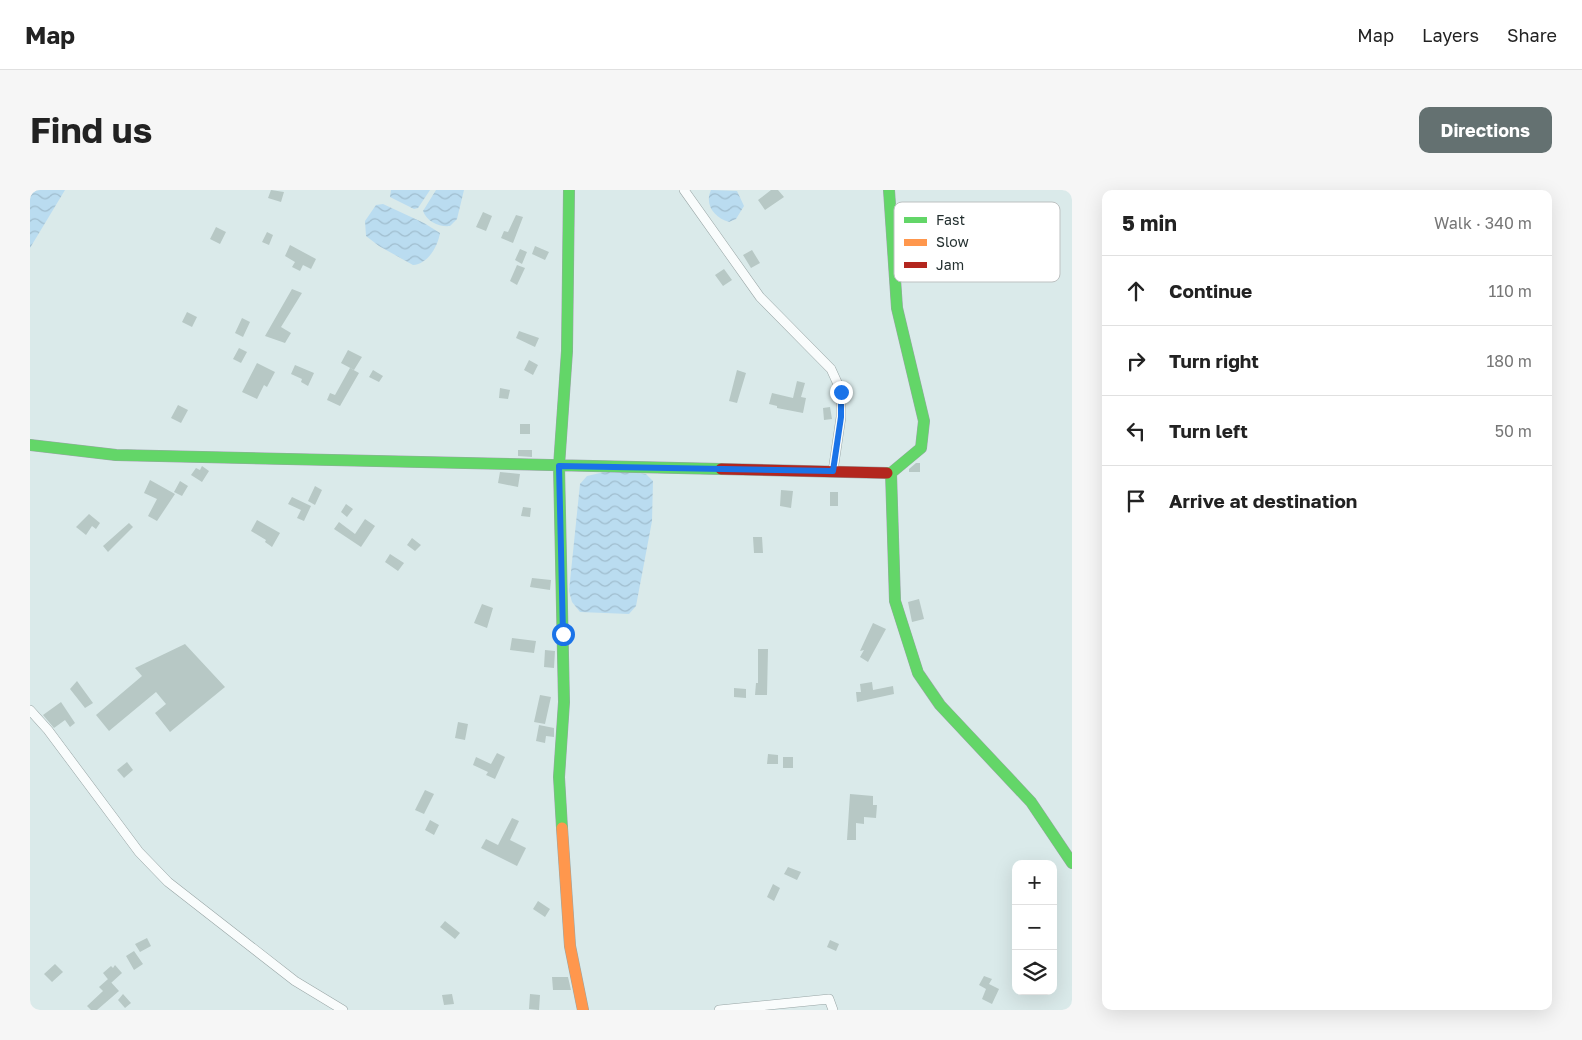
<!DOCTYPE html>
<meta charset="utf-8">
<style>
:root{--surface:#fff;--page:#f6f6f6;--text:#222;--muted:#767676;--line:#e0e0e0;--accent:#647171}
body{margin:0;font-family:"Golos Text",sans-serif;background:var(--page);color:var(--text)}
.controls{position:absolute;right:15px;bottom:15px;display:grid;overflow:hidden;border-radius:10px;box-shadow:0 5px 20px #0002}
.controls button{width:45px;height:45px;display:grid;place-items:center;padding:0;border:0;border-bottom:1px solid var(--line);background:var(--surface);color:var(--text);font:25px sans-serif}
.stop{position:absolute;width:15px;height:15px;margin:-11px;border:4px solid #1a73e8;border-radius:50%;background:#fff}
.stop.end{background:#1a73e8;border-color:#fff;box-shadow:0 1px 5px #0008}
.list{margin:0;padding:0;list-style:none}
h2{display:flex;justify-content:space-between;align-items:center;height:65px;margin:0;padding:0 20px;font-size:21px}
h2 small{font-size:16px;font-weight:400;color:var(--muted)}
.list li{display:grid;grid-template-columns:32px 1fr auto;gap:15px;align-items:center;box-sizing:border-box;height:70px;padding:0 20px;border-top:1px solid var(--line)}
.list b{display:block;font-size:19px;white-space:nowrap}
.list em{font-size:16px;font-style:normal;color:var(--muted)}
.icon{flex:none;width:28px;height:28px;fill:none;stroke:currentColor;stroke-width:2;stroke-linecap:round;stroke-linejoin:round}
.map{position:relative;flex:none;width:1042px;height:820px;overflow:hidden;border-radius:10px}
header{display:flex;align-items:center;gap:30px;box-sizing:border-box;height:70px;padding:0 25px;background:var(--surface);border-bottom:1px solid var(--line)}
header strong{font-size:24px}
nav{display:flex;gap:28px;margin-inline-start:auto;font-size:18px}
.intro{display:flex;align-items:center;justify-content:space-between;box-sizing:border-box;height:120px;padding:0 30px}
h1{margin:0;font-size:35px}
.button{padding:12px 22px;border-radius:10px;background:var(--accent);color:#fff;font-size:18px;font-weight:700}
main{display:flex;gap:30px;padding:0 30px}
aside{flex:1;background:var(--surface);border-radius:10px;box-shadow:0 5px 20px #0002}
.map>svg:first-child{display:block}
</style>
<header>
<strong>Map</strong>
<nav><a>Map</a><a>Layers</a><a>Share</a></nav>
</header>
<div class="intro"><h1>Find us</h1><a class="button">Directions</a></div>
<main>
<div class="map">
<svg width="1042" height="820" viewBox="0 0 1042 820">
<defs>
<pattern id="water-waves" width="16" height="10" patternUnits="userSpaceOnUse" patternTransform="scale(1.25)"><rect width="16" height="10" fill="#badcf0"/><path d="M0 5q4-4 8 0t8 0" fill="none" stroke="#a0bdce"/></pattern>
</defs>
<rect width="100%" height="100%" fill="#daeaea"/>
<path fill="url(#water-waves)" d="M 0,0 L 35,0 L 0,58 Z
M 361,0 L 400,0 L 388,18 L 384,19 L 360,7 Z
M 406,0 L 434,0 L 427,29 L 420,36 C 409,37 397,32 393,21 Z
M 681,0 L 707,1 L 714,16 L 706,29 L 699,32 C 685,28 674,15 681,0 Z
M 353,14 L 394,33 L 410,43 C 408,56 398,74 383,75 L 349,56 L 336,46 L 335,31 L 346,15 Z
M 583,280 L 616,284 L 623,291 L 622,331 L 606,416 L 599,424 L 550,422 L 542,412 L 539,401 L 550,294 L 557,286 Z"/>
<path fill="#b7c8c5" d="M 241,0 L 254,2 L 251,12 L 238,8 Z
M 741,0 L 748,0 L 754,7 L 735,20 L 728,10 Z
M 453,22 L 462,26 L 456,41 L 446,37 Z
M 486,25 L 493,27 L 483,53 L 471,48 L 474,41 L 478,42 Z
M 186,37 L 196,42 L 190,54 L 180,49 Z
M 237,42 L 243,45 L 239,55 L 232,52 Z
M 260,55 L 286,69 L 281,79 L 273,75 L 270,81 L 262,77 L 265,72 L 255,66 Z
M 505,56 L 519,62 L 515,70 L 502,64 Z
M 490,59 L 497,62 L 492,74 L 485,70 Z
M 722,60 L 730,73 L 721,78 L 713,65 Z
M 487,75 L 495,78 L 487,95 L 480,91 Z
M 694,79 L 702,90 L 693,96 L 685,85 Z
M 262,99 L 272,103 L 251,137 L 261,143 L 255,153 L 235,146 Z
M 157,122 L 167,127 L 162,137 L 152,132 Z
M 212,128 L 220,132 L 213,147 L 205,143 Z
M 489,141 L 509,148 L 505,157 L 486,148 Z
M 209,158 L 217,162 L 211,173 L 203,169 Z
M 318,160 L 332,167 L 324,180 L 311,173 Z
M 499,170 L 508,175 L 503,185 L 494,180 Z
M 227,173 L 245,182 L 237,197 L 234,195 L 227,209 L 212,202 Z
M 265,175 L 284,183 L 278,196 L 271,192 L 272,189 L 261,184 Z
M 320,178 L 329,183 L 310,216 L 297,210 L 300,203 L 305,205 Z
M 343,180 L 353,186 L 349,192 L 339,187 Z
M 707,180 L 716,183 L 707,213 L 699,211 Z
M 767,191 L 775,193 L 771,207 L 776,208 L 773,223 L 747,218 L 747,216 L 739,214 L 742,203 L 763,208 Z
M 470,198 L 480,200 L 478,209 L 469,208 Z
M 148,215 L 158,220 L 151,233 L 141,228 Z
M 800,217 L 802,229 L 794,230 L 793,218 Z
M 490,234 L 500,234 L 500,244 L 490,244 Z
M 488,260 L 502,260 L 502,267 L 488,266 Z
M 886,273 L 890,273 L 890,282 L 879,282 L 879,279 Z
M 172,276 L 179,281 L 172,292 L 161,285 L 166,278 L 170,280 Z
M 470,282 L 490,284 L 488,297 L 468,293 Z
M 120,290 L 145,304 L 127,331 L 118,326 L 127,309 L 114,303 Z
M 150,291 L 158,296 L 152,306 L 144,302 Z
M 285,296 L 292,300 L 285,315 L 278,311 Z
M 751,300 L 763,301 L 761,318 L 750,316 Z
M 800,302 L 808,302 L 808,316 L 800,316 Z
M 262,307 L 281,316 L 274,331 L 267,328 L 271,320 L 258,314 Z
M 316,314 L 323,319 L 317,327 L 311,322 Z
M 493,317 L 501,318 L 500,327 L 491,326 Z
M 59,324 L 70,333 L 66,339 L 62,336 L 56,345 L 46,337 Z
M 335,329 L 345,336 L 331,357 L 304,339 L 309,332 L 325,344 Z
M 227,330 L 250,343 L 242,357 L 235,352 L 236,350 L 221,341 Z
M 99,333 L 103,337 L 78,362 L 73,356 Z
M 723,347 L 732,347 L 733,363 L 724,363 Z
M 382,348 L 391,355 L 385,361 L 377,355 Z
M 360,364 L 374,373 L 368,381 L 355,372 Z
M 502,388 L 521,390 L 520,400 L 500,397 Z
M 889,409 L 894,429 L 882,432 L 878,412 Z
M 452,414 L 463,418 L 457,438 L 444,433 Z
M 843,433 L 856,439 L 838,472 L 830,467 L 834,460 L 830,461 Z
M 482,448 L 506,451 L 504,463 L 480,460 Z
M 155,454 L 195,497 L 140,542 L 125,523 L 136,514 L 126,502 L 79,541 L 66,525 L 112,486 L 105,478 Z
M 728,459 L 738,459 L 737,505 L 725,505 L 726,493 L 728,493 Z
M 515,460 L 525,461 L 524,478 L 514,477 Z
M 47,491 L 63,513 L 55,518 L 40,499 Z
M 842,492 L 843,500 L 863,496 L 864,504 L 827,512 L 826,502 L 831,502 L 830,494 Z
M 704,498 L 716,499 L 716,508 L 704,507 Z
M 510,505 L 521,507 L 515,534 L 504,532 Z
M 31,512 L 45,533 L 40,537 L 35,530 L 24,538 L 13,525 Z
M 428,532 L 438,534 L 435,550 L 425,548 Z
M 509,535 L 524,538 L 524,547 L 516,546 L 515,553 L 506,551 Z
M 467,563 L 475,567 L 465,589 L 456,585 L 458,582 L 443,575 L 446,567 L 461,574 Z
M 738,564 L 748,565 L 748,574 L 737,574 Z
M 753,567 L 763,567 L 763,578 L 753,578 Z
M 97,572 L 103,580 L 94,588 L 87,580 Z
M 395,600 L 404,604 L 394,624 L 385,620 Z
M 820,604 L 843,606 L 843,615 L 847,615 L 846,628 L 834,627 L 834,634 L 826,633 L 826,650 L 817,650 Z
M 482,628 L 489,631 L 480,650 L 496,658 L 487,676 L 451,658 L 456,649 L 468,655 Z
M 400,630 L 409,635 L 404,645 L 395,640 Z
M 758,677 L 771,682 L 767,690 L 754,684 Z
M 743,694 L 750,698 L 744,711 L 737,707 Z
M 508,711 L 520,719 L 515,727 L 503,719 Z
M 415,731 L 430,743 L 425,749 L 410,737 Z
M 117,748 L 121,756 L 110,762 L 105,754 Z
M 800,750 L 809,754 L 806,761 L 797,757 Z
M 104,761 L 113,774 L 104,780 L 96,766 Z
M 25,774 L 33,782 L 22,792 L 14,784 Z
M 85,775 L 92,783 L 81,793 L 73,783 L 81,776 L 83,778 Z
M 954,786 L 962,789 L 959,794 L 969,799 L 962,814 L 952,809 L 956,799 L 949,795 Z
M 522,787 L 538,787 L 541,800 L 523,800 Z
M 78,789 L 89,801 L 67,820 L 61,820 L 57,816 L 73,801 L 69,797 Z
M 93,804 L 101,813 L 95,818 L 88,810 Z
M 422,804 L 424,814 L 414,815 L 412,805 Z
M 500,804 L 510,805 L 509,820 L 499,819 Z"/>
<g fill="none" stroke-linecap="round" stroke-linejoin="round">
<g stroke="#98a5a5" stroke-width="10">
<path id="street" d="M 654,0 L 730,107 L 801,179 L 811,201 L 811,227 L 803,281
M 0,520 L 18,540 L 109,662 L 138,692 L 265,791 L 313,820
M 689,820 L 799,809 L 803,820"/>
</g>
<g stroke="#98a5a5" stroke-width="12">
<path id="fast" d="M 0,255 L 86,265 L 691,279
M 857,283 L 861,283 L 891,258 L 894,231 L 867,118 L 859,0
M 861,283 L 865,411 L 888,483 L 910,515 L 1001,612 L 1042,673
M 532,638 L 529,587 L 534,512 L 529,276 L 537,161 L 539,0"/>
</g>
<g stroke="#98a5a5" stroke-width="12">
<path id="slow" d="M 532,638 L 540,756 L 553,820"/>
</g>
<g stroke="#98a5a5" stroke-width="12">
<path id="jam" d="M 691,279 L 857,283"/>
</g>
<use href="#street" stroke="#f9fcfc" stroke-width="9"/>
<use href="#fast" stroke="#63d668" stroke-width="11"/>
<use href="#slow" stroke="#ff974d" stroke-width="11"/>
<use href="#jam" stroke="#b3261e" stroke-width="11"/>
</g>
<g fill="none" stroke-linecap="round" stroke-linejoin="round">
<path stroke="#1a73e8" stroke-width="6" d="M 533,444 L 529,276 L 803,281 L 811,227 L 811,202"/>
</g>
<rect x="864" y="12" width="166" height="80" rx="8" fill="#fff" stroke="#bdc1c1" stroke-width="1"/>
<rect x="874" y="27" width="23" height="6" fill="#63d668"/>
<rect x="874" y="49" width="23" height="7" fill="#ff974d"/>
<rect x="874" y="72" width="23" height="6" fill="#b3261e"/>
<g font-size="14" fill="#243030">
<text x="906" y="35">Fast</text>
<text x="906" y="57">Slow</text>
<text x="906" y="80">Jam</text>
</g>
</svg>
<div class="controls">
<button>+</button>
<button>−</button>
<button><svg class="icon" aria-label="layers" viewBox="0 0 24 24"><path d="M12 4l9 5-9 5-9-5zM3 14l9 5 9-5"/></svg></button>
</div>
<div class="stop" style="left:533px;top:444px"></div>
<div class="stop end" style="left:811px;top:202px"></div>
</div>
<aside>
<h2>5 min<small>Walk · 340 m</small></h2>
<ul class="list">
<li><svg class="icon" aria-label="ahead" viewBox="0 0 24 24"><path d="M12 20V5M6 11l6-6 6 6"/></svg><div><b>Continue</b></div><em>110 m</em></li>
<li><svg class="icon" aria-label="right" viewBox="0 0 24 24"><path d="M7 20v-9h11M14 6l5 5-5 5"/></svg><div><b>Turn right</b></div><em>180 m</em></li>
<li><svg class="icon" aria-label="left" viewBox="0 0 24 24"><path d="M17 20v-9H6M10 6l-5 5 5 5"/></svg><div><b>Turn left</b></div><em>50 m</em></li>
<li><svg class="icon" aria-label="arrive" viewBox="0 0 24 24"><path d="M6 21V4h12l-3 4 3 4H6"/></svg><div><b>Arrive at destination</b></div></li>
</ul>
</aside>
</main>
